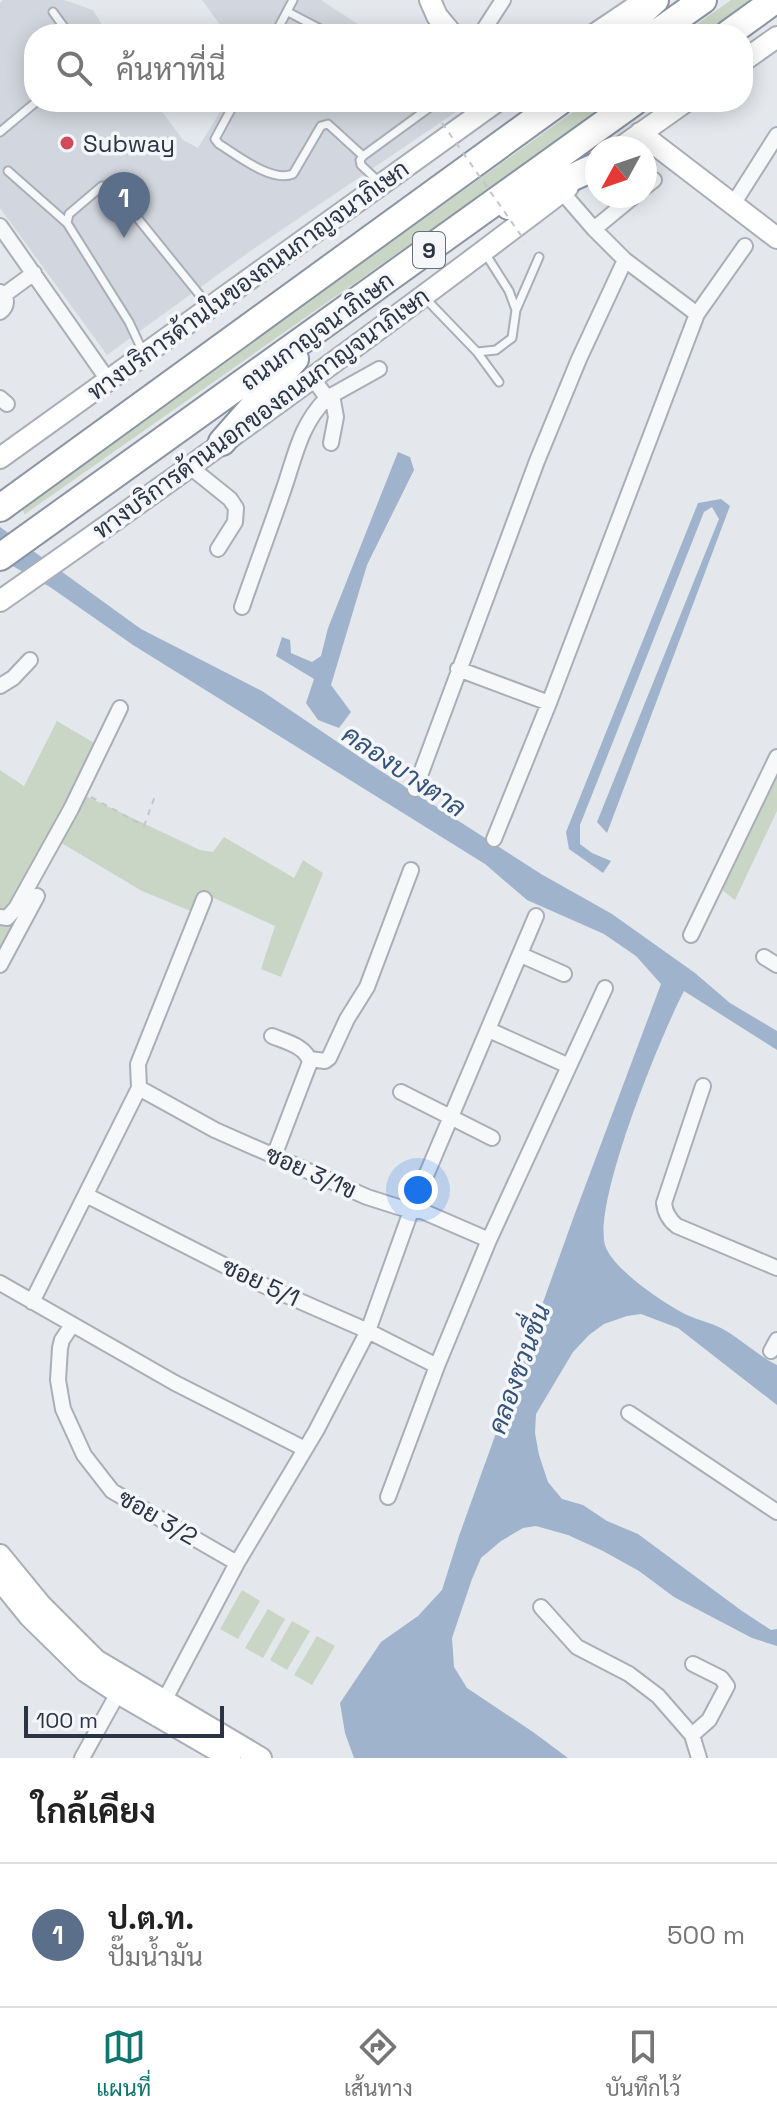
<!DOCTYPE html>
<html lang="th">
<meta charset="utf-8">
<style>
:root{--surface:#fff;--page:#f2f2f2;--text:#222;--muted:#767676;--line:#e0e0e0;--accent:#0f766e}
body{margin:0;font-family:"Space Grotesk",Sarabun,sans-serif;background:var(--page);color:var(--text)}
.compass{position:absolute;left:585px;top:136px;width:72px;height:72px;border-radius:50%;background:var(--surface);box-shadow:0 4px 20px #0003;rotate:230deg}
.scale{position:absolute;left:24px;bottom:20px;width:200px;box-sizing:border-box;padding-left:8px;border:4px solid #2b3445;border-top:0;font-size:22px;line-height:28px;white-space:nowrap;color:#2b3445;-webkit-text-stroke:6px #f4f6f9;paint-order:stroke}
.you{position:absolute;left:418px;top:1190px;width:28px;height:28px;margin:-20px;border:6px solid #fff;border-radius:50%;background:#1a73e8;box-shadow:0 0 0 12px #1a73e833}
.badge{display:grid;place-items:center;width:52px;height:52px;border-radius:50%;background:var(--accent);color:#fff;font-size:26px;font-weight:700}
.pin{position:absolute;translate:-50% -66px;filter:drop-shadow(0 2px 4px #0008)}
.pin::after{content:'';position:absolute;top:42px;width:28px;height:24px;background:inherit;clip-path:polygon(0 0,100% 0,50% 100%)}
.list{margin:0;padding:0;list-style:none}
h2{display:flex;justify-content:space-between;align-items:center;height:104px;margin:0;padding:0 32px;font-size:34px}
h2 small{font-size:26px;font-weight:400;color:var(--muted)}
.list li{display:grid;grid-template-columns:52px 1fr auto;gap:24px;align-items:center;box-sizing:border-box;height:144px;padding:0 32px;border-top:2px solid var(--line)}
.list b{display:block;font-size:30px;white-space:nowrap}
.list p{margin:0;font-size:26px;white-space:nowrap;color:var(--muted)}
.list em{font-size:26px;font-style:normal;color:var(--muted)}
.icon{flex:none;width:44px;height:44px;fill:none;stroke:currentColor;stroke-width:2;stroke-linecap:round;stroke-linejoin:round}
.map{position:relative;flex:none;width:777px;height:1758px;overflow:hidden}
.search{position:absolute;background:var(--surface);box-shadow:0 4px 20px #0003;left:24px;right:24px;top:24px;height:88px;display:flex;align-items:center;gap:20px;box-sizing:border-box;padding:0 28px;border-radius:32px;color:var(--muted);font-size:30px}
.sheet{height:248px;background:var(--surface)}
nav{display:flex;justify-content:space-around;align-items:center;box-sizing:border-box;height:112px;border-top:2px solid var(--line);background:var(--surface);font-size:22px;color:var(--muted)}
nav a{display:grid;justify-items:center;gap:4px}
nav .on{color:var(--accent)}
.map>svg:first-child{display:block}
</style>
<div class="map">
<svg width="777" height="1758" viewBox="0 0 777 1758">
<rect width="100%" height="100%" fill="#e4e7ec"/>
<path fill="#d2d6de" d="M 3,0 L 64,0 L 93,10 L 108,34 L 34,34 L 34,102 L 155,102 L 183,140 L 198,148 L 226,102 L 471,102 L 249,252 L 107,355 L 0,208 L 0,3 Z
M 202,0 L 321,0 L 373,34 L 227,34 Z"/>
<path fill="#c9d6c5" d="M 731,0 L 758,0 L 709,34 L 683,34 Z
M 587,102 L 613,102 L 25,514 L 22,510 L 239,351 Z
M 57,721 L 96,744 L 71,789 L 200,850 L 213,852 L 224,837 L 294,878 L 303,860 L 323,873 L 281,977 L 261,969 L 275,926 L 203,893 L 193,912 L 142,891 L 58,841 L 30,890 L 0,952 L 0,770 L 24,786 Z
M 777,770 L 777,811 L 735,900 L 722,890 Z
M 242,1590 L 260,1601 L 238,1639 L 220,1629 Z
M 268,1609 L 285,1619 L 263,1658 L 245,1648 Z
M 292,1621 L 310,1631 L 287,1670 L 270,1660 Z
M 317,1636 L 335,1646 L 312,1685 L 294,1675 Z"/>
<path fill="#9fb4cc" d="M 398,452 L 410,457 L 414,470 L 367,565 L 331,685 L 351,712 L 339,728 L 318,720 L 306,703 L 314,679 L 276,656 L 282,637 L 290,640 L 291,653 L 312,662 L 321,656 L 328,628 Z
M 721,499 L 730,506 L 607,833 L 597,822 L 719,519 L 712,507 L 704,512 L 580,825 L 580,844 L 592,853 L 611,861 L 603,873 L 569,849 L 566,832 L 698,503 Z
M 0,527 L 141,629 L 262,691 L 370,764 L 541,874 L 612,914 L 695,973 L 730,1003 L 777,1031 L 777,1050 L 684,991 C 661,1035 593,1201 605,1245 C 612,1269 665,1304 687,1315 C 698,1320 711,1323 721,1328 C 741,1339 757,1355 777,1365 L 777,1405 L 678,1328 L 641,1314 L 627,1316 L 604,1324 L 589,1335 L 573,1352 L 536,1414 L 535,1433 L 539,1455 L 548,1482 L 562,1499 L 583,1505 L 607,1521 L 638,1534 L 742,1611 L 771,1630 L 777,1629 L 777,1646 L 752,1638 L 674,1597 L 639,1571 L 603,1551 L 568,1535 L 536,1526 L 523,1528 L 501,1541 L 481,1558 L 472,1579 L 452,1638 L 454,1667 L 467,1688 L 533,1732 L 568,1758 L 354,1758 L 345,1733 L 340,1703 L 381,1642 L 418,1616 L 442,1590 L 459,1536 L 574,1216 L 661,984 L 636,956 L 604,934 L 527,900 L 485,864 L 133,645 L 50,587 L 0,559 Z"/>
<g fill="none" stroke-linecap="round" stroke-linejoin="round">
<g stroke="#a9aeb7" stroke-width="11">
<path id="lane" d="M 53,12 L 69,34
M 288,12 L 330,34
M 275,34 L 293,0
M 235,102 L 215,139 L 219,144 C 237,155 272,183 293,174 L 321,126 L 328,124 L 363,156
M 0,132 L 36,102
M 8,171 L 67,223
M 378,181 L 361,165 L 360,160 L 363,156 L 437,102
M 425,298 L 477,352 L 496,350 L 512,338 L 516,310 L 509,291 L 485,253
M 516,310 L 539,257
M 143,352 L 129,322 L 67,223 L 69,214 L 102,186 L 108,186 L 114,189 L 207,304
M 477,352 L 499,382"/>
</g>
<g stroke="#a9aeb7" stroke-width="18">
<path id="street" d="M 481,34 L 503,0
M 645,187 L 654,180
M 562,192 L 594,229 L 634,196
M 732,206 L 777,135
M 0,226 L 108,380
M 594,229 L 625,260 L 697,314
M 0,292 C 8,297 8,306 0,312
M 4,295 L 34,273
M 0,398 L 7,404
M 327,398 L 379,369
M 331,443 L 336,417 L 332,395
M 189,466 L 230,499 L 236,508 L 235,522 L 218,549
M 242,607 C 255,569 269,532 282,494 C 295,458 299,426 327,398 L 312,377
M 458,669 L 549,703
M 0,686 L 13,678 L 30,660
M 415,789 L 537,461 L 579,359 L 625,260
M 494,839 L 549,703 L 697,314 L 745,246
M 0,917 L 7,918 L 16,908 L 71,809 L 120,708
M 691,935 L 777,757
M 521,955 L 564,974
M 764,957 L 777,965
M 0,965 L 37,896
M 489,1030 L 569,1066
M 272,1036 C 286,1042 306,1046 310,1062 L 274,1156
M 310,1059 L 325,1061 L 329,1058 L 347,1019 L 367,987 L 411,870
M 703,1086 L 664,1203 C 665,1213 669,1220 677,1226 L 777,1268
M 139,1088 L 215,1130 L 367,1197 L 411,1211 L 422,1211 L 489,1240
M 401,1092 L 492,1138
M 86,1195 L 263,1285 L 368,1331 L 437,1366
M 0,1283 L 175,1383 L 305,1449
M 32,1302 L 139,1088 L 138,1064 L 204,899
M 72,1325 L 62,1340 L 60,1348 L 58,1380 L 63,1409 L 84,1455 L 112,1491 L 237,1563
M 771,1351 L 777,1340
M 629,1413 L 777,1512
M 388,1497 L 437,1366 L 489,1240 L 605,988
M 541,1607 L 577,1647 L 629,1674 L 658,1696 L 692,1735 L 699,1758
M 164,1701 L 237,1563 L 316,1431 L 368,1331 L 411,1211 L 536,916
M 692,1735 L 709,1720 L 727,1686 L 721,1678 L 693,1664
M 82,1758 L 118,1693"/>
</g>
<g stroke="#a9aeb7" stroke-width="24">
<path id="secondary" d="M 430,0 L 437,16 L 452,34
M 595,34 L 632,9
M 743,61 L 777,37
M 640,133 L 777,238
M 620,148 L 685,102
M 0,458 L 496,102
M 0,601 C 192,467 382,329 568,187
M 0,1555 L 41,1605 L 96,1660 L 261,1758
M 0,1580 L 29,1616 L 86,1672 L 118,1693 L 230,1758"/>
</g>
<g stroke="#8b94a3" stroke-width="30">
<path id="highway" d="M 618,34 L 655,0
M 655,34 L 703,0
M 728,34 L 775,0
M 509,206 L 597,166
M 222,442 L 295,359
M 0,508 L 559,102
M 0,557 L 634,102"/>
</g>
<path stroke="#c2c5cb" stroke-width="2" stroke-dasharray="6 6" stroke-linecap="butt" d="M 91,797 L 144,826 L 155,796"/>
<use href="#lane" stroke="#f7f8fa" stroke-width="7"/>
<use href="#street" stroke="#f7f8fa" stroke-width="14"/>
<use href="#secondary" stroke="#fff" stroke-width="20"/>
<use href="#highway" stroke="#fff" stroke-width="26"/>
<path stroke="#c2c5cb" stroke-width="2" stroke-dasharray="6 6" stroke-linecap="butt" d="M 442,123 L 525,241"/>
</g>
<circle fill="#d1495b" stroke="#f4f6f9" stroke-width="3" cx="67" cy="143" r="8"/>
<g text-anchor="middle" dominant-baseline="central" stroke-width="7" stroke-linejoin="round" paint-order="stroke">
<rect fill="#f4f6f9" stroke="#676e7b" stroke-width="2" x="413" y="232" width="32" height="36" rx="6"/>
<g font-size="22" font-weight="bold" fill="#2b3445">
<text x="429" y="250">9</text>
</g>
<g font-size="24" fill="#2b3445" stroke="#f4f6f9" text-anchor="start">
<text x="83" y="143">Subway</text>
</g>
<g font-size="24" fill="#2b3445" stroke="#f4f6f9">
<text transform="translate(248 280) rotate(-36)">ทางบริการด้านในของถนนกาญจนาภิเษก</text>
<text transform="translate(317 331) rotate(-36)">ถนนกาญจนาภิเษก</text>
<text transform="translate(261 413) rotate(-36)">ทางบริการด้านนอกของถนนกาญจนาภิเษก</text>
<text transform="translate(311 1172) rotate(24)">ซอย 3/1ข</text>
<text transform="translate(261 1282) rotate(25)">ซอย 5/1</text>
<text transform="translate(158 1517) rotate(30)">ซอย 3/2</text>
</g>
<g font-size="26" font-style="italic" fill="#34527a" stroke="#f4f6f9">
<text transform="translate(404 771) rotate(34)">คลองบางตาล</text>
<text transform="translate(519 1369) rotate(-70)">คลองชวนชื่น</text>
</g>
</g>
</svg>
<svg class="compass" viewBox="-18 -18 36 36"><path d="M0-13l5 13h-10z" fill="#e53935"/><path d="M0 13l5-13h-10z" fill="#767676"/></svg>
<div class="scale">100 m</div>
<div class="you"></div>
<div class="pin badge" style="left:124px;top:238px;background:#5c6f8a">1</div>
<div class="search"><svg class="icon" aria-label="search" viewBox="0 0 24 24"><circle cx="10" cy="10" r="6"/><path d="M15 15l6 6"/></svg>ค้นหาที่นี่</div>
</div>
<section class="sheet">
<h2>ใกล้เคียง<small></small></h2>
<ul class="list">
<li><span class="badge" style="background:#5c6f8a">1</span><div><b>ป.ต.ท.</b><p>ปั๊มน้ำมัน</p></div><em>500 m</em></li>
</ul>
</section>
<nav>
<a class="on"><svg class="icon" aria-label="map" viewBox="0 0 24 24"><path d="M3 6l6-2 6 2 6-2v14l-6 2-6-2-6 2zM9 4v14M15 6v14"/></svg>แผนที่</a>
<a><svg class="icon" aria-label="directions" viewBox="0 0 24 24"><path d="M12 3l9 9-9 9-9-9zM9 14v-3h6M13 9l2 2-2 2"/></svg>เส้นทาง</a>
<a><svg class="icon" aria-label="saved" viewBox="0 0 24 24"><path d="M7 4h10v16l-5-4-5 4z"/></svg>บันทึกไว้</a>
</nav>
